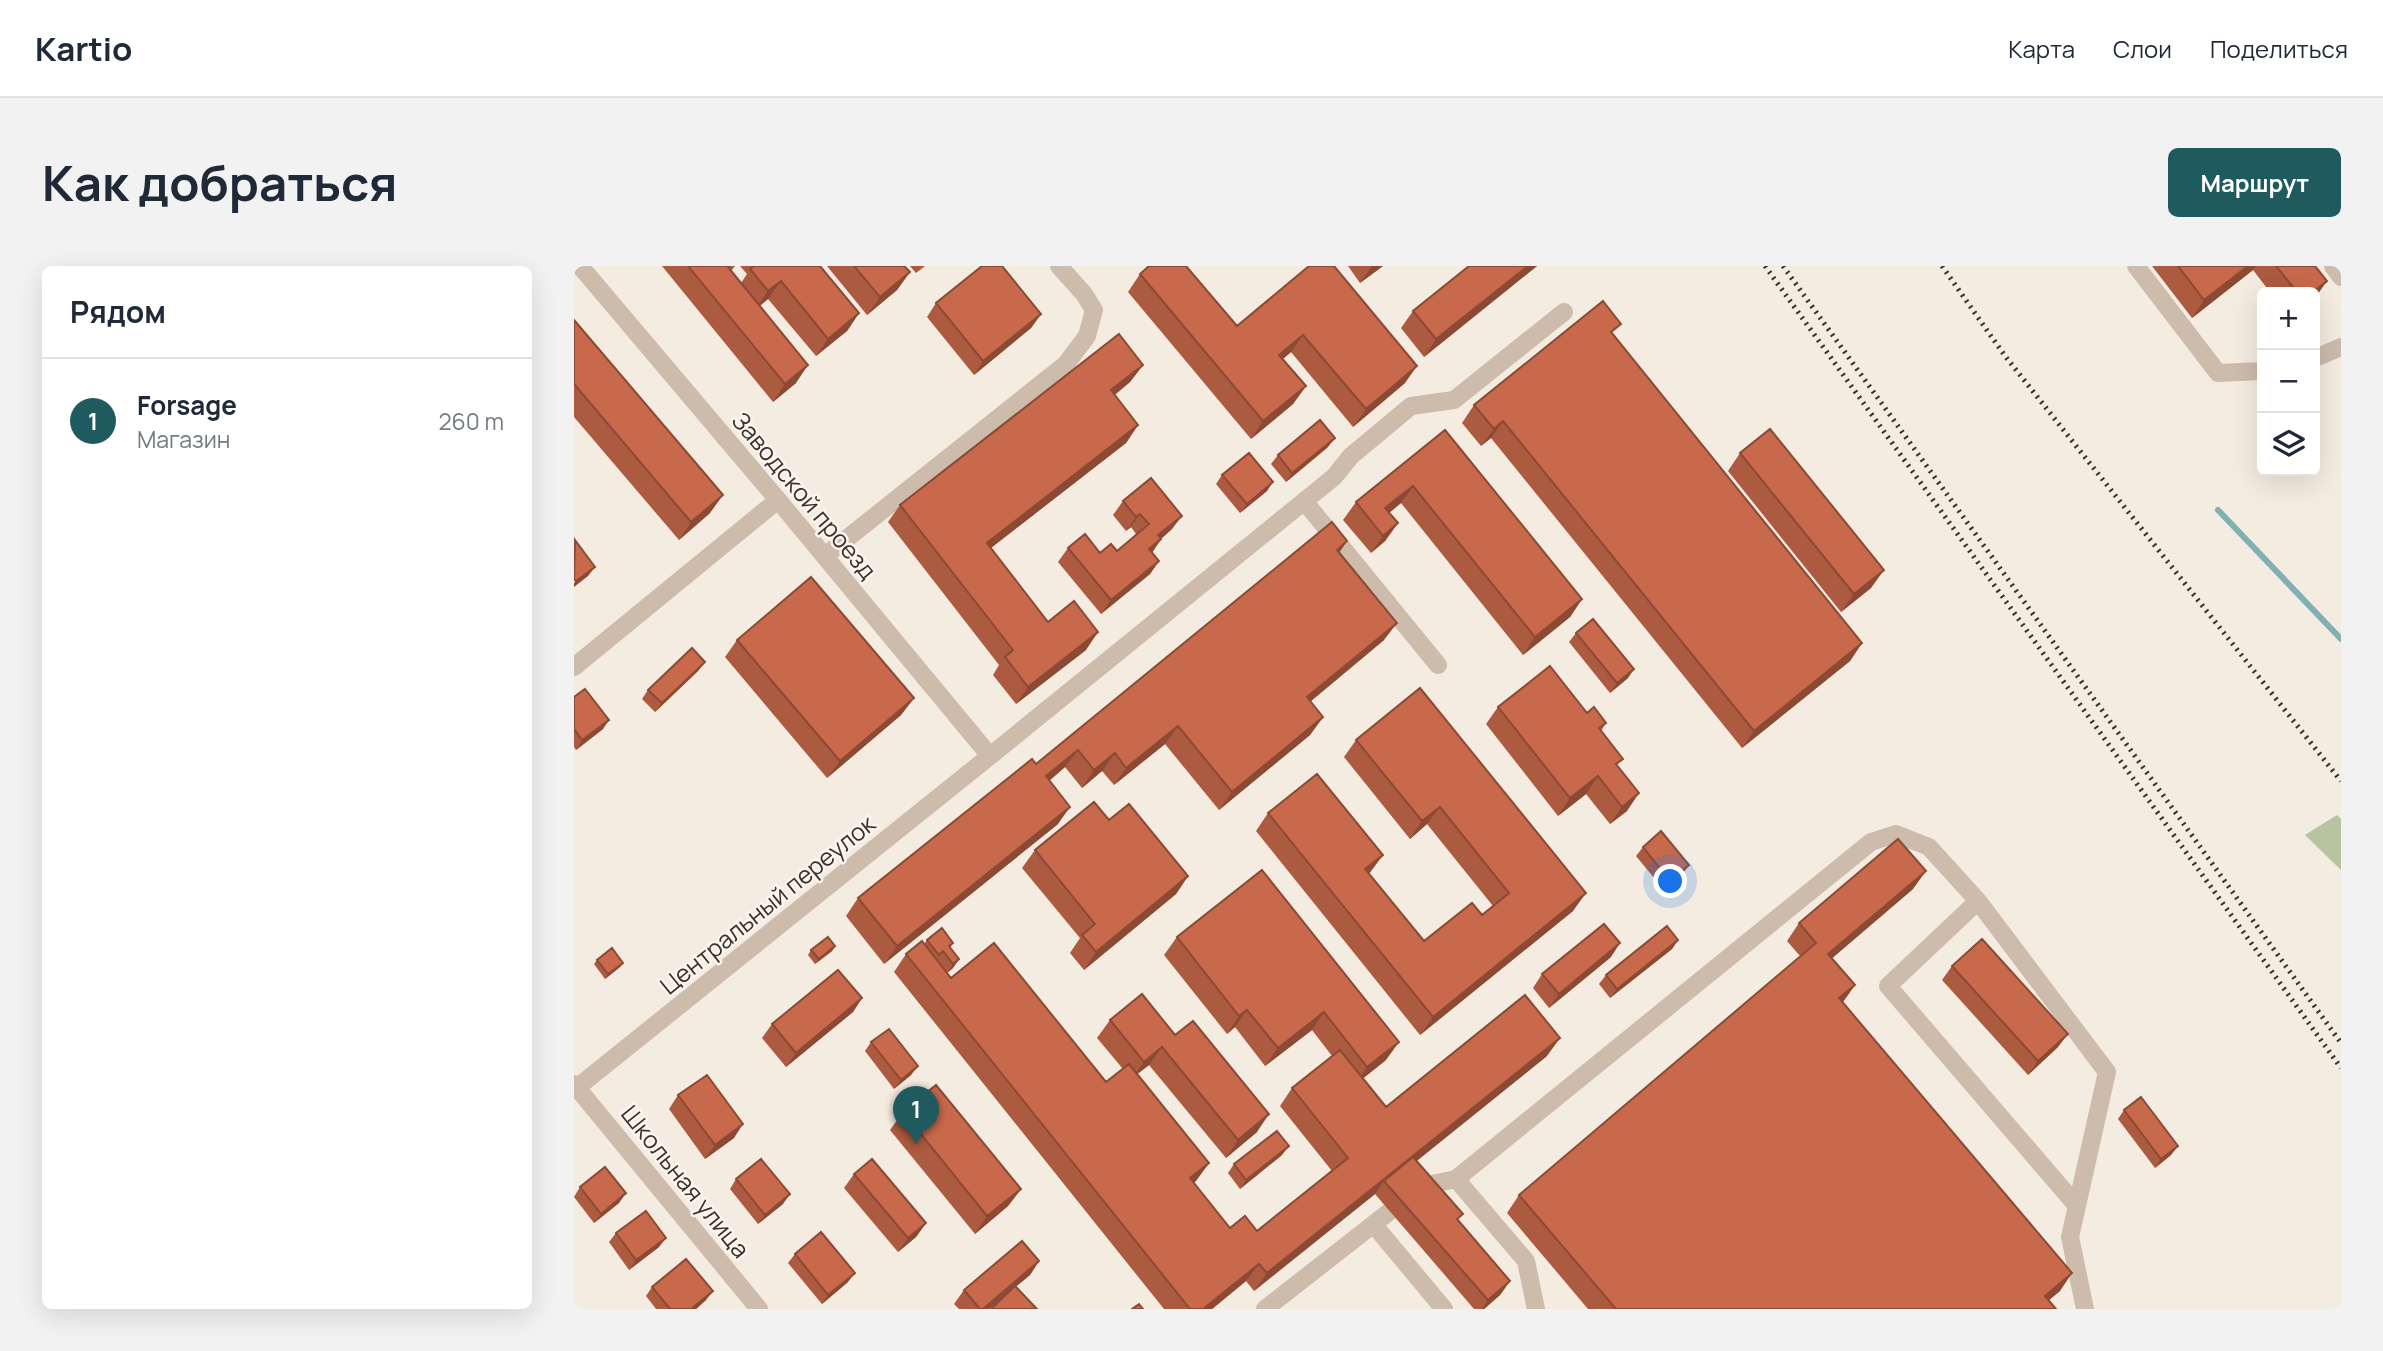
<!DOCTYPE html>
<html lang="ru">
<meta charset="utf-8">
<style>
:root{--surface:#fff;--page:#f2f2f3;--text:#1f2937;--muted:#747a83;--line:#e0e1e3;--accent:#1f5a5e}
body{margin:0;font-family:Manrope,sans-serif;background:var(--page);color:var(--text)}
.controls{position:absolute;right:21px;top:21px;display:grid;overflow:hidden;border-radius:10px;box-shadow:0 7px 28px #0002}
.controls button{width:63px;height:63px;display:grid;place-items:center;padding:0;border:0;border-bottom:2px solid var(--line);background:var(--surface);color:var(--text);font:35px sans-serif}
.you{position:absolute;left:1097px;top:616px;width:24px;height:24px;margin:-18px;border:5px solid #fff;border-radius:50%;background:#1a73e8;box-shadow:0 0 0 10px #1a73e833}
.badge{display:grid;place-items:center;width:46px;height:46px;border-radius:50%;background:var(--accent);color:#fff;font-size:23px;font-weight:700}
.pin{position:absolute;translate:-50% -58px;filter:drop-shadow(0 2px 4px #0008)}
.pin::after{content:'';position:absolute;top:37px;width:24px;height:21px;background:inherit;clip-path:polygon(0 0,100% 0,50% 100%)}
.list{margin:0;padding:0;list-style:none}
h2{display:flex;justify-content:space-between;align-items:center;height:91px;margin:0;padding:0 28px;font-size:30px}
h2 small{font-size:23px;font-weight:400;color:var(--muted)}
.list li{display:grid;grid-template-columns:46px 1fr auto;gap:21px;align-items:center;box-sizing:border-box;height:126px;padding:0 28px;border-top:2px solid var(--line)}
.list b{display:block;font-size:26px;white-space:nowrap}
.list p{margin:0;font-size:23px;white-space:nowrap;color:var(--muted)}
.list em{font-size:23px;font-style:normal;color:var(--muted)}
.icon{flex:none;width:38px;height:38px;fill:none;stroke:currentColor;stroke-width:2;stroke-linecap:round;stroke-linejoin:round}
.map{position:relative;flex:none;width:1767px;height:1043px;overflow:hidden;border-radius:10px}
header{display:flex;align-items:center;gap:42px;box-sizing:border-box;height:98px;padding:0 35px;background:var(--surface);border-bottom:2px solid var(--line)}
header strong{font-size:33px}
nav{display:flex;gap:38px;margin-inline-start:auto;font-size:24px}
.intro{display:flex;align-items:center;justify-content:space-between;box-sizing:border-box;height:168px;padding:0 42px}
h1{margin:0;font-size:49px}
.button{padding:18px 32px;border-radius:10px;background:var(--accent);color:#fff;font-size:24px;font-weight:700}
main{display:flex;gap:42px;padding:0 42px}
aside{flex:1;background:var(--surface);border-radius:10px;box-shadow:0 7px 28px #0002}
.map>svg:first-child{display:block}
</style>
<header>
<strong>Kartio</strong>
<nav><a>Карта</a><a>Слои</a><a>Поделиться</a></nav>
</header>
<div class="intro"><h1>Как добраться</h1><a class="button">Маршрут</a></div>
<main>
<aside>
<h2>Рядом<small></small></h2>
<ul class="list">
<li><span class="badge">1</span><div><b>Forsage</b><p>Магазин</p></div><em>260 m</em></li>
</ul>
</aside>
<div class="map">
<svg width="1767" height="1043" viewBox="0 0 1767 1043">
<rect width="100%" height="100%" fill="#f4ebe1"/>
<path fill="#b8c4a0" d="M 1763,549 L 1767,553 L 1767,604 L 1731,569 Z"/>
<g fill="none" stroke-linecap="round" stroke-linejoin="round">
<path stroke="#7fb0b2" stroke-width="6" d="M 1644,244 L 1767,373"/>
<path stroke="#cdbbac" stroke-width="18" d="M 6,0 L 204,234 L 416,490
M 1562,0 L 1644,107 L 1688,105
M 1759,0 L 1767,11
M 1741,92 L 1767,81
M 730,235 L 864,399
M 251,290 L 492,98 L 513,70 L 520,44 L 510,28 L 485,0
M 0,401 L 204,234
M 1404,635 L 1314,720 L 1503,940
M 0,818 L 185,1043
M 0,824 L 416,490 L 760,211 L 777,190 L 837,140 L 880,134 L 990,46
M 882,913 L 952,995 L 962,1043
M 844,921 L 882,913 L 1297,576 L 1322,568 L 1355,581 L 1404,635 L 1533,806 L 1496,971 L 1511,1043
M 800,959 L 870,1043
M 691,1043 L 815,946"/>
<path stroke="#3b302b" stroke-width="5" stroke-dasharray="2 5" stroke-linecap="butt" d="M 1191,0 L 1767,802
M 1209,0 L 1767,777
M 1368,0 L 1431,90 L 1767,515"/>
</g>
<path fill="#ac5a40" d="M 88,0 L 161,0 L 157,5 L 167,17 L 173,8 L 166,0 L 246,0 L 285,47 L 273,65 L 242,90 L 194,33 L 186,40 L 222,117 L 199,136 Z
M 253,0 L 330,0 L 336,6 L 323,24 L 293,49 Z
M 336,0 L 351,0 L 342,7 Z
M 735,0 L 831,117 L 779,161 L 717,86 L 709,93 L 732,120 L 719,138 L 677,173 L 554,26 L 566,8 L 663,60 Z
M 774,0 L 809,0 L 786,17 Z
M 895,0 L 963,0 L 850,91 L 827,62 L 839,45 Z
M 1578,0 L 1741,0 L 1741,26 L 1696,26 L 1679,4 L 1618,52 Z
M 362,37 L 467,48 L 457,62 L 400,109 L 353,51 Z
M 0,54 L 136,247 L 105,274 L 0,151 Z
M 1039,69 L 1288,377 L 1276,395 L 1168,482 L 917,172 L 907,180 L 888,157 L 900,139 Z
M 569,99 L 556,116 L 541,129 L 564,159 L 552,177 L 417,282 L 474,356 L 512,384 L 442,438 L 419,409 L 425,399 L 314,256 L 326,239 Z
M 871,164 L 1008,333 L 996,351 L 949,389 L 827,237 L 815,247 L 824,257 L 811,275 L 797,287 L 769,254 L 782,236 Z
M 754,181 L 712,216 L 697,198 L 704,189 Z
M 1166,187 L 1297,322 L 1267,346 L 1154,205 Z
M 648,209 L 693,225 L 666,247 L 642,218 Z
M 549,235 L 598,263 L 587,273 L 578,286 L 585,295 L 576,308 L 527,348 L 484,296 L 494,282 L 526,287 L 543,285 L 562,268 L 557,261 L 552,265 L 539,249 Z
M 773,275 L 765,286 L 810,374 L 736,436 L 749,451 L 736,469 L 645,544 L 591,478 L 540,519 L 528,505 L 508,522 L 491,501 L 476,514 L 484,558 L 310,698 L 272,650 L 284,632 L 462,498 Z
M 1002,367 L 1054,412 L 1036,427 L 995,376 Z
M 163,374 L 340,432 L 327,449 L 253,512 L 151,391 Z
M 131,396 L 124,405 L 81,446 L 68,433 L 74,424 Z
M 0,431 L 29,463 L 2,484 L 0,481 Z
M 924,441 L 1013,447 L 1032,457 L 1027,465 L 1044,500 L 1053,545 L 1036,558 L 1012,528 L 984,550 L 912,458 Z
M 782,474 L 999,645 L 846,769 L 682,565 L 694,547 L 809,589 L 795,608 L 850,675 L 908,649 L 919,640 L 853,558 L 836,573 L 770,491 Z
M 535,554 L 614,610 L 602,628 L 510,704 L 496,687 L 506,672 L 448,602 L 461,584 Z
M 1069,581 L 1115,599 L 1108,608 L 1090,624 L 1062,590 Z
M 688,604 L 812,794 L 789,812 L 812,841 L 973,790 L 842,895 L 884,954 L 936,1015 L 926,1029 L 910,1043 L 900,1043 L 801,928 L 680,1025 L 672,1015 L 638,1043 L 590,1043 L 320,706 L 332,688 L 350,678 L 353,674 L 379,677 L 376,682 L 385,693 L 379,702 L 373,707 L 377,712 L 532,816 L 549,803 L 523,772 L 536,754 L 601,769 L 683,866 L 652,892 L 575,799 L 563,808 L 635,897 L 620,917 L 656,962 L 683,965 L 758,905 L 706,840 L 718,822 L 758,790 L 738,764 L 691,800 L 661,761 L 653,768 L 590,689 L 603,671 Z
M 1339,623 L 1258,692 L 1281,719 L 1269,736 L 1486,1025 L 1475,1034 L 1482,1043 L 1014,1043 L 933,947 L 945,929 L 1226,690 L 1213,675 L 1225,657 Z
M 1104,674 L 1098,683 L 1036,732 L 1025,718 L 1032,709 Z
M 261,680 L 258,685 L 241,698 L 234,689 L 237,684 Z
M 1037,691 L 975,742 L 959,722 L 968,708 Z
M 23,694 L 49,697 L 46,701 L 31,713 L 20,698 Z
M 1378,700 L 1484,781 L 1454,809 L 1368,714 Z
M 288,732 L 279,746 L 212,801 L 188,772 L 198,758 Z
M 297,776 L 337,809 L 320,823 L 291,785 Z
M 104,829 L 160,872 L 131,893 L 95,843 Z
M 1550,844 L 1597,889 L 1581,902 L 1544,853 Z
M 329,846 L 447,923 L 434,940 L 401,968 L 316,864 Z
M 708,889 L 666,923 L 654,907 L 660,898 Z
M 280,908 L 352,957 L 342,971 L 324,986 L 270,922 Z
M 162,913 L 209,938 L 184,958 L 156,923 Z
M 6,921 L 45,937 L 20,957 L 0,931 Z
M 42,967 L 85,981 L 55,1004 L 35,976 Z
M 221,988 L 274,1016 L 248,1038 L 214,997 Z
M 465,995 L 456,1009 L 415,1043 L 385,1043 L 380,1038 L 390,1024 Z
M 78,1021 L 132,1034 L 122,1043 L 82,1043 L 72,1030 Z"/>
<path fill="#8c4a34" d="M 798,0 L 809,0 L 786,17 Z
M 954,0 L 963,0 L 850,91 L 862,73 Z
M 1674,0 L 1682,0 L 1679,4 L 1618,52 L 1630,34 Z
M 336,6 L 323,24 L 293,49 L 306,31 Z
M 207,15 L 194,33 L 182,42 L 194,25 Z
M 1753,15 L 1741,32 L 1741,26 L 1739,26 Z
M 285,47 L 273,65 L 242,90 L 254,73 Z
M 467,48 L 457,62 L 400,109 L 409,95 Z
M 729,69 L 717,86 L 693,106 L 705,89 Z
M 234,99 L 222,117 L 199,136 L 211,118 Z
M 569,99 L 556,116 L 524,141 L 537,124 Z
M 843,100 L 831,117 L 779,161 L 792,143 Z
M 732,120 L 719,138 L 677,173 L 689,155 Z
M 929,155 L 917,172 L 907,180 L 920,163 Z
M 564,159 L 552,177 L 400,295 L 413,277 Z
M 761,172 L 754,181 L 712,216 L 718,207 Z
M 699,216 L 693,225 L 666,247 L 673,238 Z
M 839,220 L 827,237 L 799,260 L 811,242 Z
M 149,229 L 136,247 L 105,274 L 117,256 Z
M 566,248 L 557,261 L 552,265 L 562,251 Z
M 608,250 L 598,263 L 575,283 L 584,269 Z
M 824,257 L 811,275 L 797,287 L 809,270 Z
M 587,273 L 578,287 L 575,283 Z
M 773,275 L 761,293 L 763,284 Z
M 585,295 L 576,308 L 527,348 L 537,334 Z
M 21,301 L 14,310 L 0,321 L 0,317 L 2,315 Z
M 1310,304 L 1297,322 L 1267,346 L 1280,328 Z
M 1008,333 L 996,351 L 949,389 L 961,371 Z
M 823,357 L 810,374 L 720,449 L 733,431 Z
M 524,366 L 512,384 L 442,438 L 454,421 Z
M 1288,377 L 1276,395 L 1168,482 L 1180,465 Z
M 131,396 L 124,405 L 81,446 L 88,437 Z
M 1060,403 L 1054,412 L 1036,427 L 1043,417 Z
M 340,432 L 327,449 L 253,512 L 266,495 Z
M 749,451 L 736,469 L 645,544 L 658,526 Z
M 35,454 L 29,463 L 2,484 L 8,474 Z
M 604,460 L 591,478 L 540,519 L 552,502 Z
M 504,484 L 491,501 L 460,528 L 472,510 Z
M 541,487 L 528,505 L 508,522 L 520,504 Z
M 1024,510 L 1012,528 L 984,550 L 996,532 Z
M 1065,527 L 1053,545 L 1036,558 L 1048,541 Z
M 496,541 L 484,558 L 310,698 L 323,680 Z
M 866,541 L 853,558 L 836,573 L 848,555 Z
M 809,589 L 796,606 L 779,621 L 791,603 Z
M 1115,599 L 1108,608 L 1090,624 L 1096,615 Z
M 1352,605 L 1339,623 L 1242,706 L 1254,688 Z
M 614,610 L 602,628 L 510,704 L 522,686 Z
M 1012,627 L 999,645 L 846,769 L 859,751 Z
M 1104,674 L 1098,683 L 1036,732 L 1043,723 Z
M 1046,677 L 1037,691 L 975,742 L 985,728 Z
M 261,680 L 258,685 L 241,698 L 245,693 Z
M 385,693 L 379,702 L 373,707 L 379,698 Z
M 49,697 L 46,701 L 31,713 L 34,708 Z
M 1281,719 L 1268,737 L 1265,732 Z
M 288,732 L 279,746 L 212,801 L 222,787 Z
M 673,744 L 661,761 L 653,768 L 665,750 Z
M 750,746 L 738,764 L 691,800 L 704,782 Z
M 1494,768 L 1484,781 L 1454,809 L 1464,795 Z
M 986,772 L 973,790 L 813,919 L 810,915 L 801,928 L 680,1025 L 693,1007 Z
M 825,776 L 812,794 L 781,819 L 793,801 Z
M 588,781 L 575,799 L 557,813 L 570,796 Z
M 344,800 L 337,809 L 320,823 L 327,814 Z
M 695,848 L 683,866 L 652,892 L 664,874 Z
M 169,858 L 160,872 L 131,893 L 141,879 Z
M 715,880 L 708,889 L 666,923 L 672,914 Z
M 1604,880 L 1597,889 L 1581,902 L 1587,893 Z
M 635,897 L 622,915 L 603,929 L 616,912 Z
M 447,923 L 434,940 L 401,968 L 413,950 Z
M 52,927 L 45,937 L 20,957 L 27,948 Z
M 216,928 L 209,938 L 184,958 L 191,949 Z
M 352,957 L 342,971 L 324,986 L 334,972 Z
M 92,972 L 85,981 L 55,1004 L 62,994 Z
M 465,995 L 456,1009 L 415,1043 L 409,1043 Z
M 685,998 L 672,1015 L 638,1043 L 629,1043 Z
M 281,1007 L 274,1016 L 248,1038 L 254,1029 Z
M 1498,1007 L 1486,1025 L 1464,1043 L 1471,1030 Z
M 936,1015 L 926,1029 L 910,1043 L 908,1043 L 914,1034 Z
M 139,1025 L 132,1034 L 122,1043 L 117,1043 Z"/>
<path fill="#c8694b" stroke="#8c4a34" stroke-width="2" d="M 114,0 L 156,0 L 154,1 L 234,99 L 211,118 Z
M 180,0 L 246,0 L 285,47 L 254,73 L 207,15 L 194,25 L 176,3 Z
M 280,0 L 330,0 L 336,6 L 306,31 Z
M 408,0 L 428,0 L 467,48 L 409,95 L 362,37 Z
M 575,0 L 612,0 L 663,60 L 735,0 L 760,0 L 843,100 L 792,143 L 729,69 L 705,89 L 732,120 L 689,155 L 566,8 Z
M 895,0 L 954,0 L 862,73 L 839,45 Z
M 1604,0 L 1674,0 L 1630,34 Z
M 1702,0 L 1741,0 L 1753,15 L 1739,26 L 1723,26 Z
M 1029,35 L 1047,58 L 1037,66 L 1288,377 L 1180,465 L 929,155 L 920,163 L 900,139 Z
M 0,54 L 149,229 L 117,256 L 0,118 Z
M 545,68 L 569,99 L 537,124 L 564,159 L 413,277 L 474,356 L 500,335 L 524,366 L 454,421 L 431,391 L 439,384 L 326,239 Z
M 746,154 L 761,172 L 718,207 L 704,189 Z
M 1196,163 L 1310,304 L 1280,328 L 1166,187 Z
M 871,164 L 1008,333 L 961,371 L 839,220 L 811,242 L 824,257 L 809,270 L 782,236 Z
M 675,187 L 699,216 L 673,238 L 648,209 Z
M 577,212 L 608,250 L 584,269 L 587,273 L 575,283 L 585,295 L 537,334 L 494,282 L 511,268 L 526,287 L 537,278 L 543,285 L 575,258 L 566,248 L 562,251 L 549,235 Z
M 758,256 L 773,275 L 763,284 L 823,357 L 733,431 L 749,451 L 658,526 L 604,460 L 552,502 L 541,487 L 520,504 L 504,484 L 472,510 L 496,541 L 323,680 L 284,632 L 458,493 L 462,498 Z
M 1,274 L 21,301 L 2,315 L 0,313 Z
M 237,311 L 340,432 L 266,495 L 163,374 Z
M 1019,353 L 1060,403 L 1043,417 L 1002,367 Z
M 118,382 L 131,396 L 88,437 L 74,424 Z
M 976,400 L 1013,447 L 1020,441 L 1032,457 L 1025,462 L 1049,493 L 1042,498 L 1065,527 L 1048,541 L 1024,510 L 996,532 L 924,441 Z
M 846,422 L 1012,627 L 859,751 L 694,547 L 743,508 L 809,589 L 791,603 L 850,675 L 898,637 L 908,649 L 935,627 L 866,541 L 848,555 L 782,474 Z
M 11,423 L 35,454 L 8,474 L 0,463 L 0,431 Z
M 520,536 L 535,554 L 555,538 L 614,610 L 522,686 L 508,669 L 521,658 L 461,584 Z
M 1087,565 L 1115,599 L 1096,615 L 1069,581 Z
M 1324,573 L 1352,605 L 1254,688 L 1281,719 L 1265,732 L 1498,1007 L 1471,1030 L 1482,1043 L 1042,1043 L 945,929 L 1242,677 L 1225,657 Z
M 688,604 L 825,776 L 793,801 L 750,746 L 704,782 L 673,744 L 665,750 L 603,671 Z
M 1030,658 L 1046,677 L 985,728 L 968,708 Z
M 1093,660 L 1104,674 L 1043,723 L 1032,709 Z
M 368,662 L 379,677 L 375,680 L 385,693 L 379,698 L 369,685 L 365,689 L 353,674 Z
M 254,671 L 261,680 L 245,693 L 237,684 Z
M 1408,673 L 1494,768 L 1464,795 L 1378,700 Z
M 348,675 L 377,712 L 420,677 L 532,816 L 555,798 L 635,897 L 616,912 L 656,962 L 671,950 L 683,965 L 774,892 L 718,822 L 766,784 L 812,841 L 951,729 L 986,772 L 693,1007 L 685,998 L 629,1043 L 616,1043 L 332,688 Z
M 38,682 L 49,697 L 34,708 L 23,694 Z
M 264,704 L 288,732 L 222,787 L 198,758 Z
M 568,728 L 601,769 L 619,755 L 695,848 L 664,874 L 588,781 L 570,796 L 536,754 Z
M 315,763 L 344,800 L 327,814 L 297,776 Z
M 133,809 L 169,858 L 141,879 L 104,829 Z
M 362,819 L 447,923 L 413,950 L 329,846 Z
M 1567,831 L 1604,880 L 1587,893 L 1550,844 Z
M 703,865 L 715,880 L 672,914 L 660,898 Z
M 839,891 L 889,948 L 883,953 L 936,1015 L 914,1034 L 810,915 Z
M 187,893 L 216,928 L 191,949 L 162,913 Z
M 298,893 L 352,957 L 334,972 L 280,908 Z
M 31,901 L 52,927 L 27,948 L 6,921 Z
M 72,945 L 92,972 L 62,994 L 42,967 Z
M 247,966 L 281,1007 L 254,1029 L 221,988 Z
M 448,975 L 465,995 L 409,1043 L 406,1043 L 390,1024 Z
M 112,993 L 139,1025 L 117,1043 L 96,1043 L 78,1021 Z
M 441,1020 L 463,1043 L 417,1043 Z
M 565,1038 L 569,1043 L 558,1043 Z"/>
<g text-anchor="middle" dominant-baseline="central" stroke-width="5" stroke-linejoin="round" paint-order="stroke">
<g font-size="24" fill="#3b302b" stroke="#fbf5ee">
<text transform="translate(231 229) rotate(50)">Заводской проезд</text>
<text transform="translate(193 638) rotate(-39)">Центральный переулок</text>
<text transform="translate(112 915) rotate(51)">Школьная улица</text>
</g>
</g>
</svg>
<div class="controls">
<button>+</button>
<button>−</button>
<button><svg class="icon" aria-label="layers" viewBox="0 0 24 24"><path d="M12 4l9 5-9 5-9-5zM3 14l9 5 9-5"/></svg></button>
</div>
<div class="you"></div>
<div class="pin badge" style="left:342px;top:878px">1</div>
</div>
</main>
